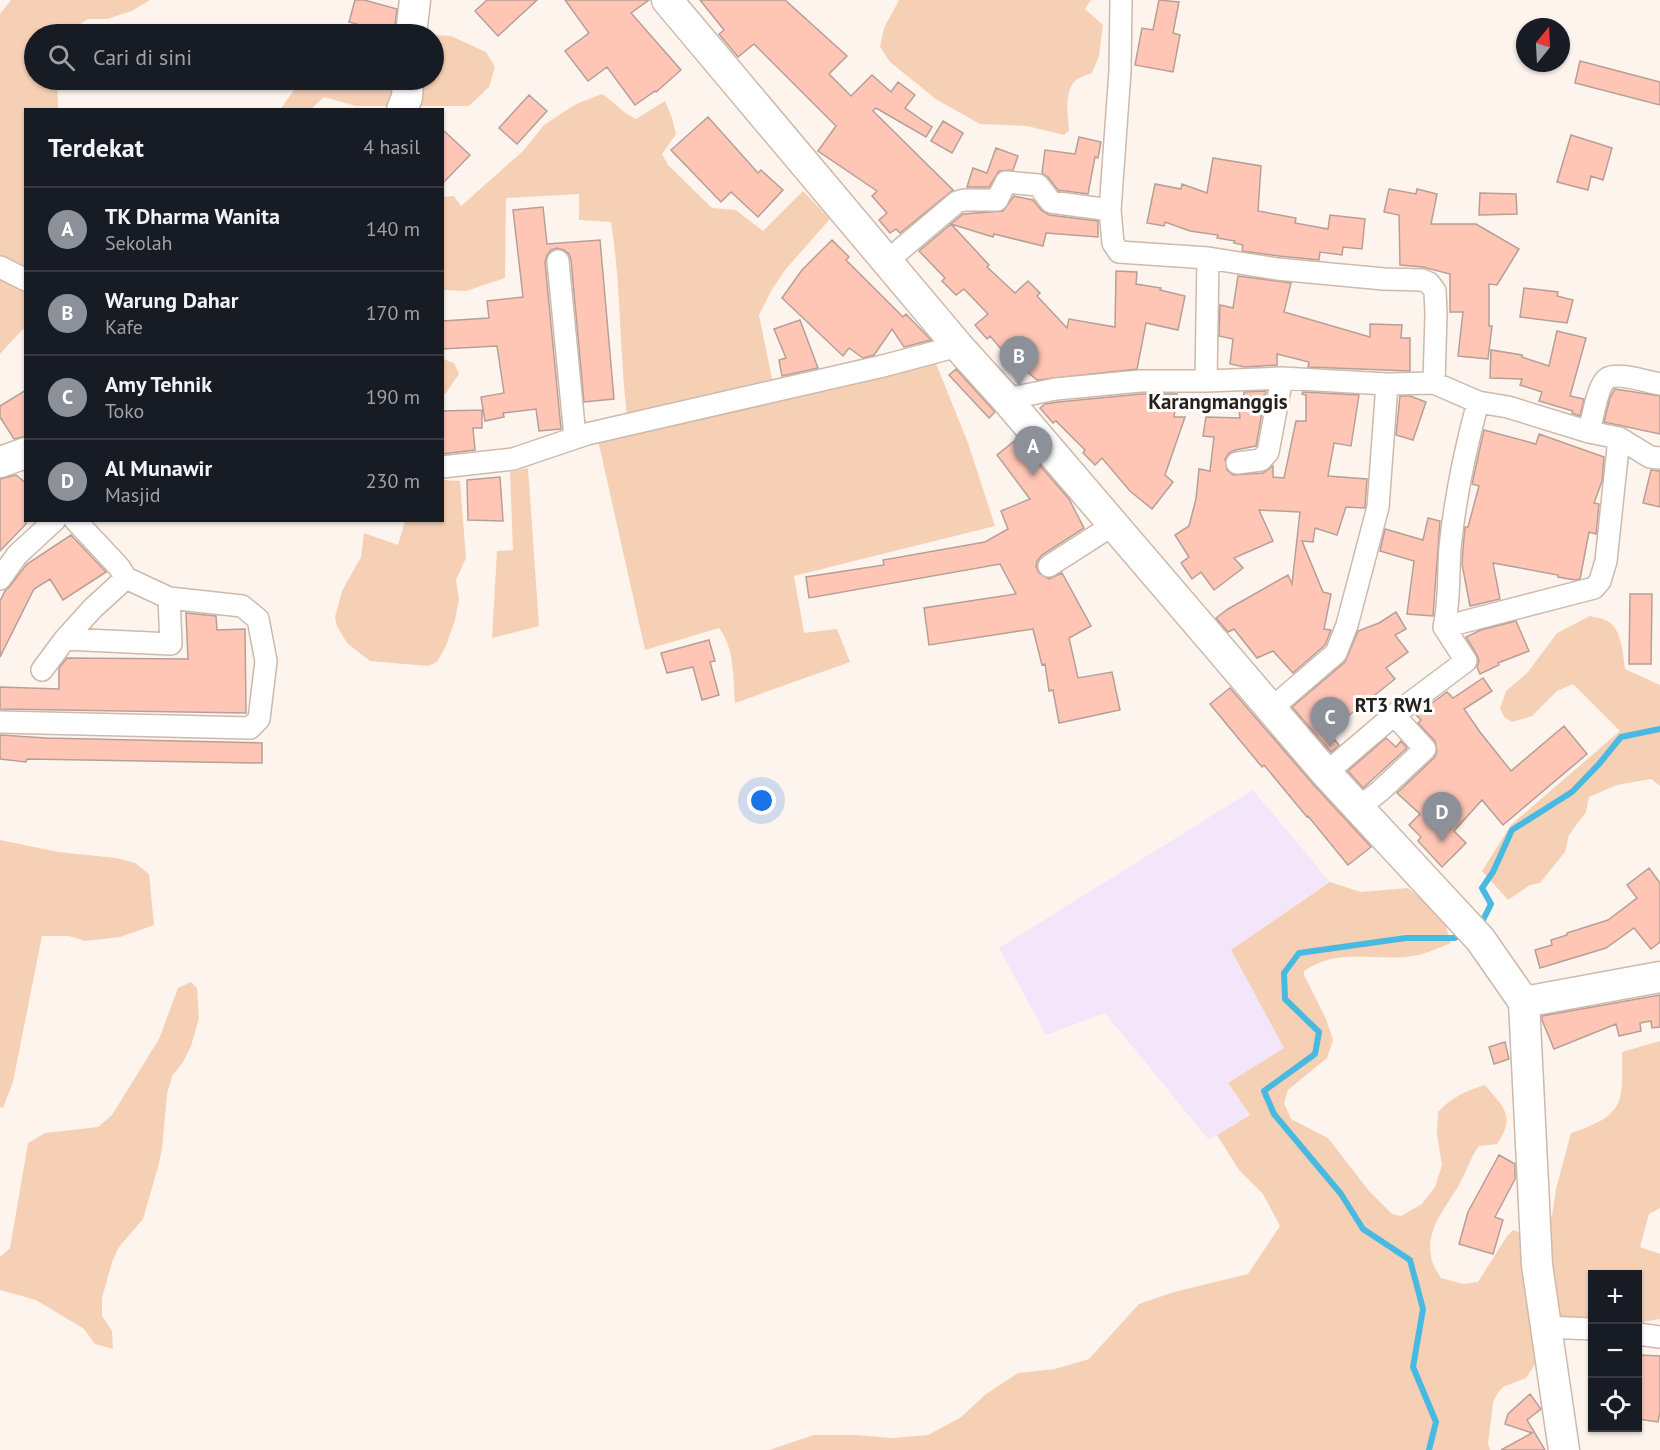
<!DOCTYPE html>
<html lang="id">
<meta charset="utf-8">
<style>
:root{--surface:#171b24;--page:#242831;--text:#f1f3f6;--muted:#9ea1a6;--line:#363941;--accent:#8c9099}
body{margin:0;font-family:"PT Sans",sans-serif;background:var(--page);color:var(--text)}
.controls{position:absolute;right:18px;bottom:18px;display:grid;overflow:hidden;border-radius:0px;box-shadow:0 2px 4px #0004}
.controls button{width:54px;height:54px;display:grid;place-items:center;padding:0;border:0;border-bottom:2px solid var(--line);background:var(--surface);color:var(--text);font:30px sans-serif}
.compass{position:absolute;left:1516px;top:18px;width:54px;height:54px;border-radius:50%;background:var(--surface);box-shadow:0 2px 4px #0004;rotate:18deg}
.you{position:absolute;left:762px;top:801px;width:21px;height:21px;margin:-15px;border:4px solid #fff;border-radius:50%;background:#1a73e8;box-shadow:0 0 0 9px #1a73e833}
.badge{display:grid;place-items:center;width:39px;height:39px;border-radius:50%;background:var(--accent);color:#fff;font-size:20px;font-weight:700}
.pin{position:absolute;translate:-50% -50px;filter:drop-shadow(0 2px 3px #0008)}
.pin::after{content:'';position:absolute;top:32px;width:21px;height:18px;background:inherit;clip-path:polygon(0 0,100% 0,50% 100%)}
.list{margin:0;padding:0;list-style:none}
h2{display:flex;justify-content:space-between;align-items:center;height:78px;margin:0;padding:0 24px;font-size:26px}
h2 small{font-size:20px;font-weight:400;color:var(--muted)}
.list li{display:grid;grid-template-columns:39px 1fr auto;gap:18px;align-items:center;box-sizing:border-box;height:84px;padding:0 24px;border-top:2px solid var(--line)}
.list b{display:block;font-size:22px;white-space:nowrap}
.list p{margin:0;font-size:20px;white-space:nowrap;color:var(--muted)}
.list em{font-size:20px;font-style:normal;color:var(--muted)}
.icon{flex:none;width:33px;height:33px;fill:none;stroke:currentColor;stroke-width:2;stroke-linecap:round;stroke-linejoin:round}
.map{position:relative;flex:none;width:1660px;height:1450px;overflow:hidden}
.search{position:absolute;background:var(--surface);box-shadow:0 2px 4px #0004;left:24px;top:24px;width:420px;height:66px;display:flex;align-items:center;gap:15px;box-sizing:border-box;padding:0 21px;border-radius:33px;color:var(--muted);font-size:22px}
.panel{position:absolute;background:var(--surface);box-shadow:0 2px 4px #0004;left:24px;top:108px;width:420px;height:414px;border-radius:0px}
.map>svg:first-child{display:block}
</style>
<div class="map">
<svg width="1660" height="1450" viewBox="0 0 1660 1450">
<rect width="100%" height="100%" fill="#fdf4ee"/>
<path fill="#f4e6fa" d="M 1253,790 L 1330,882 L 1231,950 L 1285,1049 L 1228,1083 L 1250,1115 L 1209,1140 L 1105,1013 L 1046,1035 L 999,948 Z"/>
<path fill="#f6d0b5" d="M 11,0 L 150,0 L 132,11 L 107,19 L 88,19 L 66,34 L 34,34 L 34,80 L 57,80 L 58,109 L 26,110 L 25,328 L 23,329 L 0,354 L 0,14 Z
M 899,0 L 1091,0 L 1085,9 L 1103,25 L 1099,56 L 1092,73 C 1087,75 1078,77 1074,82 C 1064,94 1068,117 1069,131 L 1064,135 L 1027,126 L 980,124 L 937,100 L 890,62 L 880,47 L 884,28 Z
M 436,35 L 451,36 L 486,52 L 495,67 L 489,87 L 469,106 L 356,106 L 324,97 L 311,109 L 280,110 L 301,80 L 434,80 L 434,38 Z
M 602,94 C 615,102 622,113 636,119 L 665,101 L 672,118 L 676,134 L 662,154 L 668,165 L 712,208 L 736,210 L 763,231 L 803,191 L 830,219 L 785,270 L 771,291 L 759,315 L 776,398 L 935,361 L 968,443 L 995,526 L 794,576 L 804,633 L 837,629 L 850,662 L 735,703 C 733,678 735,649 719,628 L 645,650 L 598,440 L 629,431 C 619,362 622,291 611,222 L 579,220 L 579,194 L 506,198 L 505,278 L 466,291 L 443,290 L 443,197 L 454,196 L 461,206 L 523,151 L 544,125 L 576,104 Z
M 443,359 L 454,363 L 459,374 L 446,393 L 443,394 Z
M 528,468 L 539,626 L 492,638 L 497,551 L 513,550 L 510,472 Z
M 443,480 L 460,481 L 466,558 L 456,580 L 459,600 L 455,620 L 446,646 L 437,662 L 428,666 L 370,661 L 347,643 L 337,626 L 335,617 L 342,591 L 361,557 L 364,533 L 398,545 L 405,521 L 442,520 Z
M 1590,616 C 1596,618 1604,618 1609,622 C 1622,631 1623,654 1625,669 L 1660,685 L 1660,786 L 1651,779 L 1617,785 L 1589,797 L 1586,812 L 1569,835 L 1565,852 L 1540,883 L 1530,885 L 1508,900 L 1482,871 L 1511,825 L 1620,731 L 1573,684 L 1557,691 L 1532,716 L 1512,722 L 1504,717 L 1500,708 L 1506,691 L 1528,672 L 1557,633 Z
M 0,840 L 58,852 L 116,858 L 135,863 L 149,874 L 154,925 L 120,937 L 85,941 L 69,936 L 42,936 L 13,1082 L 3,1108 L 0,1107 Z
M 1330,882 L 1361,892 L 1408,888 L 1432,908 L 1445,923 L 1451,943 C 1436,949 1421,956 1406,957 C 1371,960 1335,949 1304,971 L 1304,975 L 1326,1019 L 1333,1040 L 1327,1058 L 1288,1090 L 1284,1103 L 1291,1119 L 1328,1138 L 1369,1191 L 1392,1214 L 1401,1216 L 1422,1204 L 1435,1187 L 1442,1165 L 1437,1135 L 1438,1112 C 1452,1097 1465,1091 1485,1085 C 1504,1108 1516,1116 1497,1144 L 1479,1146 C 1471,1157 1468,1167 1462,1179 C 1449,1206 1423,1228 1432,1261 C 1434,1267 1438,1273 1441,1278 L 1463,1284 L 1478,1282 L 1507,1236 L 1513,1230 L 1519,1232 L 1552,1216 L 1556,1189 L 1571,1133 C 1624,1116 1623,1104 1622,1052 L 1660,1041 L 1660,1208 L 1649,1214 L 1640,1247 L 1660,1254 L 1660,1319 L 1638,1323 L 1638,1274 L 1592,1274 L 1592,1318 L 1533,1322 L 1537,1361 L 1526,1378 L 1503,1387 L 1497,1394 L 1493,1403 L 1488,1443 L 1490,1450 L 769,1450 L 814,1435 L 853,1435 L 892,1438 L 928,1435 L 960,1418 L 986,1394 L 1018,1373 L 1055,1369 L 1089,1359 L 1139,1304 L 1174,1292 L 1248,1274 L 1280,1226 L 1263,1194 L 1239,1170 L 1217,1135 L 1250,1115 L 1228,1083 L 1284,1048 L 1231,950 Z
M 191,982 L 197,988 L 199,1018 L 191,1046 L 183,1062 L 172,1076 L 167,1094 L 162,1149 L 158,1167 L 143,1219 L 119,1247 L 112,1262 L 102,1298 L 102,1316 L 112,1331 L 113,1349 L 95,1344 L 84,1329 L 36,1300 L 0,1290 L 0,1257 L 10,1248 L 28,1143 L 45,1133 L 98,1127 L 112,1115 L 159,1039 L 178,988 Z"/>
<g fill="none" stroke-linecap="round" stroke-linejoin="round">
<path stroke="#48b9e0" stroke-width="6" d="M 1479,924 L 1482,922 L 1491,904 L 1482,888 L 1493,872 L 1512,830 L 1572,792 L 1599,764 L 1621,737 L 1660,729
M 1429,1450 L 1436,1422 L 1413,1367 L 1423,1309 L 1410,1260 L 1363,1229 L 1341,1194 L 1274,1114 L 1264,1091 L 1315,1054 L 1319,1032 L 1285,999 L 1284,973 L 1299,953 L 1406,938 L 1455,938 L 1462,934"/>
</g>
<path fill="#ffc6b6" stroke="#b79f97" stroke-width="1.5" d="M 355,0 L 364,0 L 397,9 L 394,34 L 349,22 Z
M 487,0 L 537,0 L 498,36 L 475,11 Z
M 565,0 L 649,0 L 631,13 L 681,70 L 656,92 L 655,91 L 635,105 L 607,67 L 588,81 L 565,51 L 589,33 Z
M 700,0 L 785,0 L 847,56 L 829,74 L 851,96 L 872,75 L 891,92 L 898,82 L 915,95 L 905,108 L 932,127 L 926,137 L 876,108 L 873,111 L 953,190 L 900,233 L 896,229 L 890,233 L 879,220 L 887,213 L 872,196 L 877,191 L 818,151 L 836,126 L 754,44 L 738,57 L 719,34 L 724,30 Z
M 1159,0 L 1179,2 L 1173,33 L 1180,35 L 1173,72 L 1135,65 L 1142,28 L 1153,30 Z
M 1580,61 L 1660,82 L 1660,105 L 1575,83 Z
M 529,95 L 547,111 L 517,144 L 499,128 Z
M 708,117 L 758,173 L 761,170 L 783,190 L 758,217 L 731,192 L 721,202 L 671,150 Z
M 943,121 L 963,133 L 952,153 L 931,141 Z
M 442,129 L 470,155 L 442,184 Z
M 1571,135 L 1612,148 L 1603,180 L 1591,176 L 1588,190 L 1557,182 Z
M 1079,137 L 1101,142 L 1098,158 L 1095,157 L 1088,194 L 1058,190 L 1048,177 L 1042,173 L 1045,150 L 1075,154 Z
M 996,148 L 1018,156 L 1013,170 L 999,171 L 989,187 L 967,187 L 973,168 L 987,173 Z
M 1213,158 L 1261,166 L 1258,211 L 1296,218 L 1295,223 L 1328,229 L 1330,215 L 1365,219 L 1362,249 L 1343,247 L 1342,255 L 1320,252 L 1319,260 L 1279,256 L 1242,251 L 1243,245 L 1234,243 L 1235,241 L 1217,238 L 1218,235 L 1190,231 L 1165,222 L 1164,226 L 1147,223 L 1155,184 L 1181,189 L 1182,184 L 1207,193 Z
M 1389,189 L 1416,194 L 1417,189 L 1437,194 L 1431,224 L 1476,224 L 1519,249 L 1497,285 L 1489,284 L 1489,326 L 1492,326 L 1488,359 L 1458,356 L 1463,312 L 1450,312 L 1450,274 L 1423,267 L 1400,265 L 1399,215 L 1384,212 Z
M 1480,193 L 1516,194 L 1517,214 L 1479,215 Z
M 1014,196 L 1033,200 L 1041,210 L 1049,215 L 1098,221 L 1098,237 L 1046,233 L 1043,246 L 994,234 L 993,237 L 951,224 L 989,265 L 987,267 L 1015,293 L 1028,281 L 1040,293 L 1037,296 L 1067,328 L 1069,319 L 1115,327 L 1116,271 L 1137,272 L 1136,284 L 1161,288 L 1160,290 L 1185,296 L 1178,330 L 1146,323 L 1137,369 L 1037,380 L 1010,357 L 1009,358 L 990,336 L 987,339 L 975,325 L 988,314 L 964,289 L 956,295 L 942,281 L 945,278 L 919,251 L 963,214 L 1003,211 Z
M 543,207 L 547,244 L 600,240 L 614,399 L 584,402 L 571,260 L 569,254 L 564,250 L 557,248 L 551,250 L 547,255 L 545,262 L 561,429 L 539,431 L 536,409 L 503,413 L 504,417 L 485,421 L 481,397 L 504,393 L 497,346 L 442,349 L 442,321 L 489,318 L 487,301 L 523,297 L 513,210 Z
M 832,240 L 849,257 L 846,260 L 903,317 L 906,314 L 931,340 L 904,347 L 892,329 L 874,355 L 863,358 L 849,348 L 843,356 L 782,298 L 802,270 Z
M 1238,276 L 1291,283 L 1284,312 L 1370,337 L 1370,324 L 1402,325 L 1401,338 L 1410,338 L 1410,371 L 1308,367 L 1309,362 L 1277,354 L 1277,365 L 1245,367 L 1230,364 L 1233,339 L 1219,336 L 1220,305 L 1233,308 Z
M 1524,288 L 1558,292 L 1557,296 L 1573,300 L 1567,323 L 1520,317 Z
M 800,320 L 818,368 L 782,376 L 779,360 L 786,358 L 774,329 Z
M 1557,331 L 1586,338 L 1570,396 L 1584,399 L 1580,416 L 1572,413 L 1573,411 L 1539,401 L 1542,392 L 1520,385 L 1522,379 L 1490,378 L 1491,350 L 1522,355 L 1522,357 L 1549,366 Z
M 956,369 L 995,412 L 989,418 L 949,375 Z
M 1615,389 L 1660,396 L 1660,434 L 1604,422 L 1610,398 Z
M 26,390 L 26,436 L 14,439 L 0,417 L 0,406 Z
M 1266,391 L 1256,446 L 1235,450 L 1229,453 L 1225,459 L 1227,470 L 1233,475 L 1263,473 L 1273,466 L 1273,477 L 1284,478 L 1296,421 L 1306,421 L 1306,395 L 1302,394 L 1303,392 L 1359,395 L 1351,446 L 1334,443 L 1328,476 L 1367,479 L 1365,505 L 1365,508 L 1346,507 L 1337,535 L 1315,528 L 1313,542 L 1302,541 L 1323,592 L 1331,594 L 1324,629 L 1331,630 L 1325,645 L 1293,673 L 1273,651 L 1257,658 L 1234,629 L 1228,632 L 1216,618 L 1228,609 L 1288,575 L 1292,584 L 1300,512 L 1259,510 L 1273,541 L 1234,558 L 1243,568 L 1214,590 L 1201,572 L 1192,579 L 1181,563 L 1189,557 L 1175,535 L 1189,526 L 1196,499 L 1199,469 L 1210,471 L 1214,437 L 1203,436 L 1206,417 L 1240,418 L 1239,410 L 1243,410 L 1244,392 Z
M 1141,394 L 1177,394 L 1174,417 L 1185,417 L 1165,475 L 1173,482 L 1152,509 L 1130,491 L 1102,458 L 1095,465 L 1083,453 L 1085,450 L 1056,421 L 1053,423 L 1040,408 L 1045,404 L 1058,402 Z
M 1400,396 L 1410,396 L 1426,402 L 1413,440 L 1396,435 Z
M 482,410 L 482,428 L 473,428 L 475,450 L 442,454 L 442,411 Z
M 1484,430 L 1536,444 L 1539,434 L 1604,457 L 1602,481 L 1594,503 L 1599,504 L 1596,534 L 1589,532 L 1580,579 L 1575,580 L 1558,577 L 1558,575 L 1493,563 L 1500,599 L 1470,606 L 1462,564 L 1463,549 L 1465,527 L 1468,527 L 1479,486 L 1472,484 Z
M 1017,439 L 1069,499 L 1084,528 L 1042,555 L 1037,561 L 1036,567 L 1039,573 L 1049,579 L 1062,573 L 1091,626 L 1069,638 L 1078,678 L 1112,672 L 1120,710 L 1059,723 L 1053,690 L 1049,691 L 1045,664 L 1042,665 L 1033,629 L 929,645 L 924,608 L 1016,594 L 1000,564 L 809,598 L 806,577 L 884,565 L 883,560 L 985,542 L 1008,529 L 1001,511 L 1030,499 L 997,455 Z
M 1651,470 L 1660,471 L 1660,507 L 1643,503 Z
M 16,475 L 26,483 L 26,524 L 0,551 L 0,479 Z
M 500,477 L 503,521 L 468,520 L 467,480 Z
M 1428,518 L 1440,521 L 1433,616 L 1407,614 L 1414,561 L 1380,551 L 1385,529 L 1423,540 Z
M 71,535 L 106,572 L 63,600 L 50,579 L 34,589 L 0,657 L 0,601 L 5,591 L 10,586 L 27,564 Z
M 1630,594 L 1652,594 L 1651,664 L 1629,664 Z
M 1396,612 L 1406,629 L 1395,635 L 1408,652 L 1386,668 L 1395,679 L 1328,732 L 1339,745 L 1331,752 L 1292,707 L 1345,662 L 1358,631 L 1379,623 Z
M 186,613 L 216,616 L 217,630 L 245,629 L 246,713 L 0,709 L 0,687 L 59,689 L 59,668 L 67,658 L 188,659 Z
M 1516,621 L 1529,651 L 1498,663 L 1499,665 L 1480,674 L 1477,667 L 1479,661 L 1477,655 L 1466,637 L 1481,630 Z
M 709,640 L 715,661 L 710,662 L 719,695 L 702,700 L 693,667 L 667,673 L 661,653 Z
M 1483,678 L 1492,691 L 1464,709 L 1480,732 L 1511,771 L 1564,726 L 1587,754 L 1503,825 L 1482,800 L 1454,831 L 1466,843 L 1442,867 L 1418,841 L 1421,837 L 1409,825 L 1420,814 L 1397,793 L 1434,758 L 1437,752 L 1435,741 L 1418,723 L 1421,720 L 1416,715 L 1447,692 L 1453,698 Z
M 1230,688 L 1313,784 L 1371,847 L 1348,865 L 1308,816 L 1307,817 L 1264,765 L 1262,767 L 1210,704 Z
M 0,735 L 46,738 L 262,743 L 262,763 L 27,759 L 26,762 L 0,759 Z
M 1386,738 L 1396,747 L 1401,741 L 1407,748 L 1363,788 L 1348,771 Z
M 1649,868 L 1660,883 L 1660,942 L 1651,949 L 1634,928 L 1606,948 L 1540,968 L 1535,950 L 1552,945 L 1551,940 L 1567,935 L 1567,933 L 1608,920 L 1637,898 L 1627,885 Z
M 1660,995 L 1660,1027 L 1652,1028 L 1651,1021 L 1640,1023 L 1641,1031 L 1619,1036 L 1616,1024 L 1554,1049 L 1542,1020 L 1542,1016 Z
M 1505,1042 L 1509,1059 L 1494,1064 L 1489,1047 Z
M 1499,1155 L 1515,1164 L 1515,1179 L 1495,1217 L 1503,1220 L 1493,1254 L 1459,1244 L 1468,1212 Z
M 1638,1355 L 1660,1356 L 1660,1412 L 1658,1422 L 1638,1419 Z
M 1530,1394 L 1541,1409 L 1527,1420 L 1545,1450 L 1501,1450 L 1532,1433 L 1505,1424 L 1508,1414 Z"/>
<g fill="none" stroke-linecap="round" stroke-linejoin="round">
<g stroke="#ceb9ab" stroke-width="24">
<path id="street" d="M 1110,210 L 1113,243 L 1119,252 L 1208,258 L 1277,269 L 1384,279 L 1422,280 L 1429,283 L 1435,291 L 1436,314 L 1434,383
M 558,261 L 575,437
M 887,261 L 957,202 L 964,200 L 997,200 L 1006,182 L 1038,185 L 1051,202 L 1110,210 L 1120,71 L 1121,0
M 0,267 L 26,280
M 1206,381 L 1208,258
M 1006,399 L 1056,389 L 1140,381 L 1206,381 L 1282,378 L 1387,384 L 1434,383 L 1478,402 L 1508,407 L 1589,432 L 1619,438 L 1650,457 L 1660,458
M 1478,402 C 1465,450 1455,498 1450,548 C 1448,574 1450,601 1444,627 L 1594,588 L 1600,581 L 1606,561 L 1619,438
M 1589,432 C 1592,420 1598,383 1608,378 C 1618,372 1648,382 1660,384
M 1237,463 L 1261,460 L 1268,452 L 1282,378
M 442,467 L 513,459 L 587,434 L 883,366 L 958,346
M 1049,566 L 1113,525
M 0,579 L 17,555 L 55,520
M 65,639 L 171,644 L 169,598
M 42,670 L 65,639 L 93,608 L 126,578
M 1272,708 L 1336,653 L 1347,625 L 1378,507 L 1387,384
M 0,722 L 250,728 L 259,719 L 266,661 L 258,619 L 242,606 L 169,598 L 126,578 L 119,567 L 75,520
M 1326,773 L 1394,715 L 1466,661 L 1444,627
M 1358,808 L 1380,791 L 1425,749 L 1394,715
M 1545,1327 L 1592,1329
M 1638,1334 L 1660,1337"/>
</g>
<g stroke="#ceb9ab" stroke-width="33">
<path id="secondary" d="M 667,0 L 958,346 L 1006,399 L 1326,773 L 1480,939 L 1524,1002 L 1537,1265 L 1564,1450
M 411,34 L 415,0
M 402,110 L 407,97 L 408,80
M 0,462 L 26,453
M 1524,1002 L 1660,977"/>
</g>
<use href="#street" stroke="#fff" stroke-width="21"/>
<use href="#secondary" stroke="#fff" stroke-width="30"/>
</g>
<g text-anchor="middle" dominant-baseline="central" stroke-width="6" stroke-linejoin="round" paint-order="stroke">
<g font-size="20" font-weight="bold" fill="#271f1a" stroke="#fff">
<text x="1394" y="705">RT3 RW1</text>
</g>
<g font-size="21" font-weight="bold" fill="#271f1a" stroke="#fff">
<text x="1218" y="401">Karangmanggis</text>
</g>
</g>
</svg>
<div class="controls">
<button>+</button>
<button>−</button>
<button><svg class="icon" aria-label="locate" viewBox="0 0 24 24"><circle cx="12" cy="12" r="6"/><path d="M12 2v4M12 18v4M2 12h4M18 12h4"/></svg></button>
</div>
<svg class="compass" viewBox="-18 -18 36 36"><path d="M0-13l5 13h-10z" fill="#e53935"/><path d="M0 13l5-13h-10z" fill="#9ea1a6"/></svg>
<div class="you"></div>
<div class="pin badge" style="left:1033px;top:476px">A</div>
<div class="pin badge" style="left:1019px;top:386px">B</div>
<div class="pin badge" style="left:1330px;top:747px">C</div>
<div class="pin badge" style="left:1442px;top:842px">D</div>
<div class="search"><svg class="icon" aria-label="search" viewBox="0 0 24 24"><circle cx="10" cy="10" r="6"/><path d="M15 15l6 6"/></svg>Cari di sini</div>
<section class="panel">
<h2>Terdekat<small>4 hasil</small></h2>
<ul class="list">
<li><span class="badge">A</span><div><b>TK Dharma Wanita</b><p>Sekolah</p></div><em>140 m</em></li>
<li><span class="badge">B</span><div><b>Warung Dahar</b><p>Kafe</p></div><em>170 m</em></li>
<li><span class="badge">C</span><div><b>Amy Tehnik</b><p>Toko</p></div><em>190 m</em></li>
<li><span class="badge">D</span><div><b>Al Munawir</b><p>Masjid</p></div><em>230 m</em></li>
</ul>
</section>
</div>
